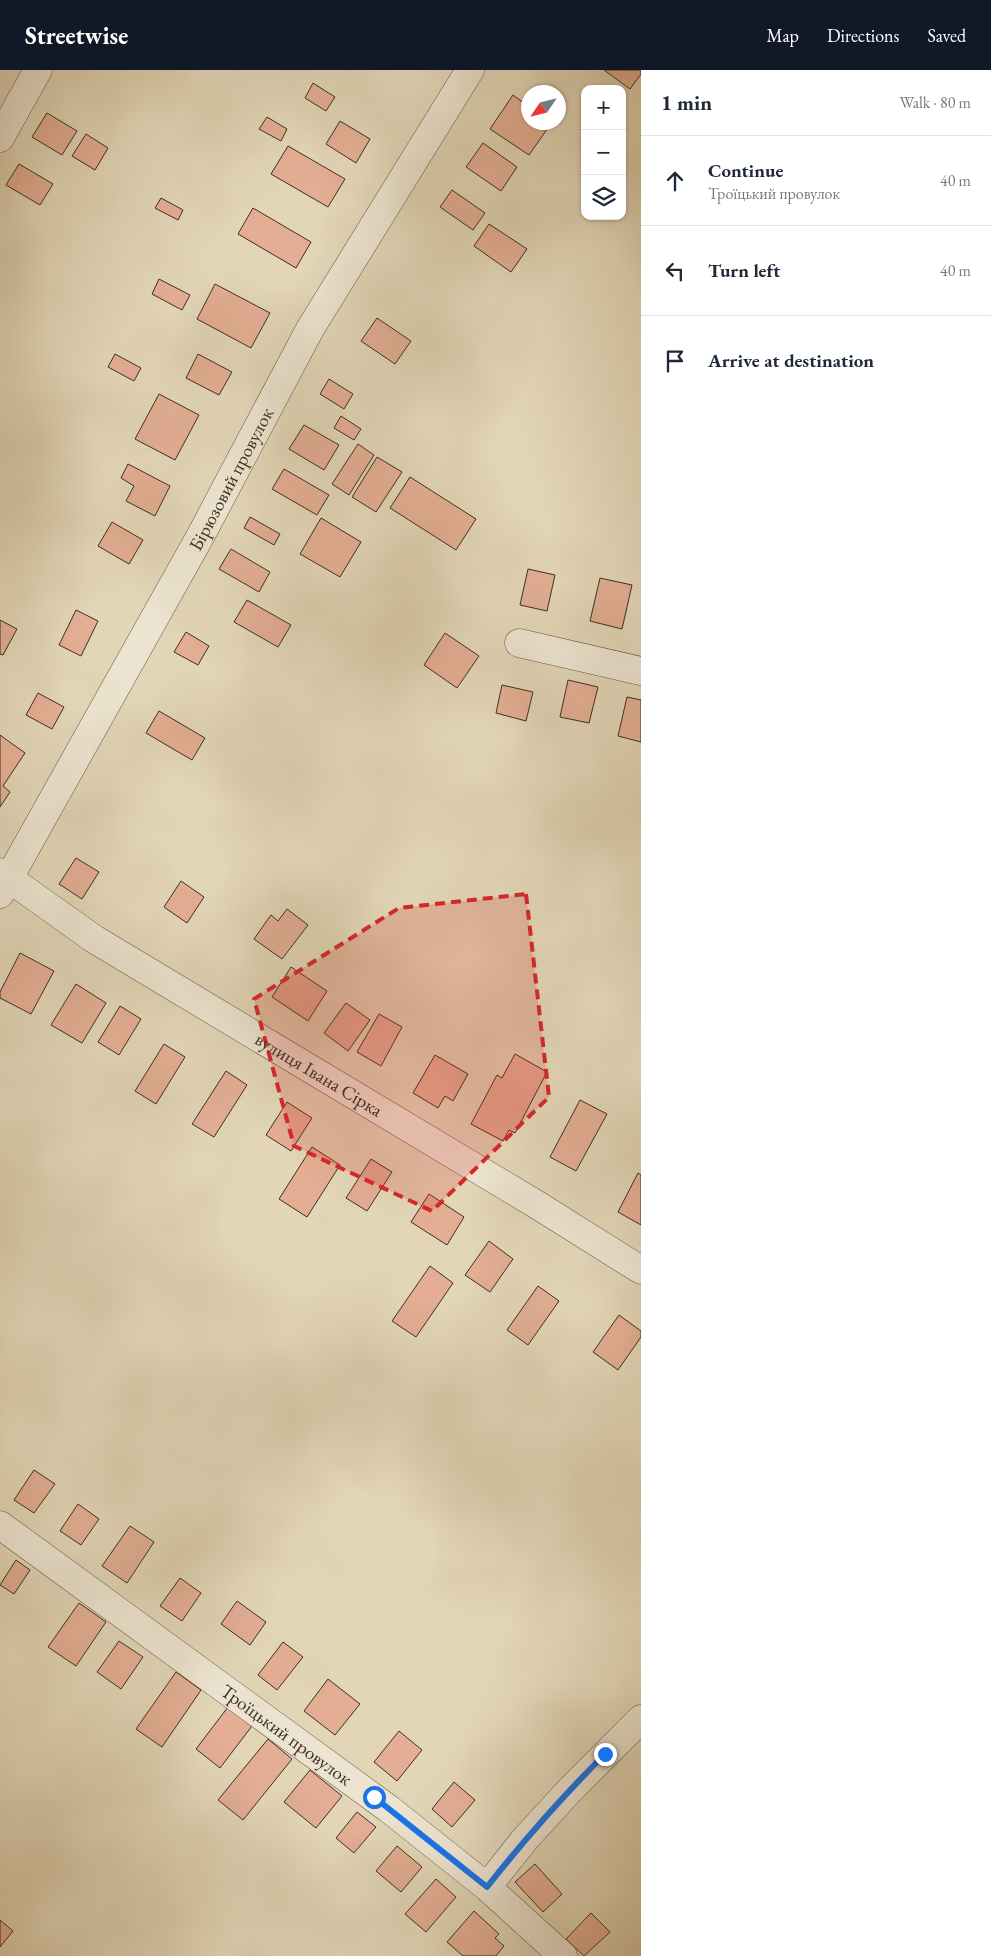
<!DOCTYPE html>
<meta charset="utf-8">
<style>
:root{--surface:#fff;--page:#f2f2f3;--text:#1f2937;--muted:#747a83;--line:#e0e1e3;--accent:#111827}
body{margin:0;font-family:"EB Garamond",serif;background:var(--page);color:var(--text)}
.controls{position:absolute;right:15px;top:15px;display:grid;overflow:hidden;border-radius:10px;box-shadow:0 1px 4px #0004}
.controls button{width:45px;height:45px;display:grid;place-items:center;padding:0;border:0;border-bottom:1px solid var(--line);background:var(--surface);color:var(--text);font:25px sans-serif}
.compass{position:absolute;left:521px;top:15px;width:45px;height:45px;border-radius:50%;background:var(--surface);box-shadow:0 1px 4px #0004;rotate:235deg}
.stop{position:absolute;width:15px;height:15px;margin:-11px;border:4px solid #1a73e8;border-radius:50%;background:#fff}
.stop.end{background:#1a73e8;border-color:#fff;box-shadow:0 1px 5px #0008}
.list{margin:0;padding:0;list-style:none}
h2{display:flex;justify-content:space-between;align-items:center;height:65px;margin:0;padding:0 20px;font-size:21px}
h2 small{font-size:16px;font-weight:400;color:var(--muted)}
.list li{display:grid;grid-template-columns:32px 1fr auto;gap:15px;align-items:center;box-sizing:border-box;height:90px;padding:0 20px;border-top:1px solid var(--line)}
.list b{display:block;font-size:19px;white-space:nowrap}
.list p{margin:0;font-size:16px;white-space:nowrap;color:var(--muted)}
.list em{font-size:16px;font-style:normal;color:var(--muted)}
.icon{flex:none;width:28px;height:28px;fill:none;stroke:currentColor;stroke-width:2;stroke-linecap:round;stroke-linejoin:round}
.map{position:relative;flex:none;width:641px;height:1886px;overflow:hidden}
header{display:flex;align-items:center;gap:30px;box-sizing:border-box;height:70px;padding:0 25px;background:var(--accent);color:#fff}
header strong{font-size:24px}
nav{display:flex;gap:28px;margin-inline-start:auto;font-size:18px}
main{display:flex}
aside{flex:1;background:var(--surface)}
.map>svg:first-child{display:block}
</style>
<header>
<strong>Streetwise</strong>
<nav><a>Map</a><a>Directions</a><a>Saved</a></nav>
</header>
<main>
<div class="map">
<svg width="641" height="1886" viewBox="0 0 641 1886">
<rect width="100%" height="100%" fill="#e2d6b7"/>
<filter id="stains"><feTurbulence type="fractalNoise" baseFrequency=".004" numOctaves="4"/><feColorMatrix values="0 0 0 0 .2 0 0 0 0 .09 0 0 0 0 .02 0 0 0 .5 -.17"/></filter>
<radialGradient id="worn" r=".72"><stop offset=".6" stop-color="#630" stop-opacity="0"/><stop offset="1" stop-color="#630" stop-opacity=".3"/></radialGradient>
<path fill="#e3ae94" stroke="#3d2f21" d="M 604,0 L 641,0 L 641,4 L 630,19 Z
M 313,13 L 335,27 L 326,41 L 305,28 Z
M 513,25 L 528,36 L 528,52 L 552,52 L 529,85 L 490,59 Z
M 47,43 L 77,61 L 62,85 L 32,67 Z
M 267,47 L 287,59 L 281,71 L 259,59 Z
M 340,51 L 370,69 L 356,93 L 326,74 Z
M 86,64 L 108,78 L 95,100 L 72,86 Z
M 483,73 L 517,97 L 501,121 L 466,97 Z
M 288,76 L 345,109 L 328,137 L 271,104 Z
M 19,94 L 53,114 L 40,135 L 6,115 Z
M 452,120 L 485,143 L 473,160 L 440,137 Z
M 161,128 L 183,140 L 178,150 L 155,138 Z
M 253,138 L 311,172 L 296,198 L 238,164 Z
M 489,154 L 527,179 L 511,202 L 474,176 Z
M 159,209 L 190,225 L 182,240 L 152,224 Z
M 215,214 L 270,243 L 251,278 L 197,249 Z
M 377,248 L 411,271 L 395,294 L 361,271 Z
M 115,284 L 141,298 L 134,311 L 108,297 Z
M 198,284 L 232,302 L 219,325 L 186,308 Z
M 329,309 L 353,324 L 344,339 L 320,324 Z
M 159,324 L 199,345 L 175,390 L 135,369 Z
M 341,346 L 361,359 L 354,370 L 334,358 Z
M 304,355 L 339,375 L 324,400 L 289,379 Z
M 358,374 L 374,385 L 349,425 L 332,414 Z
M 377,387 L 402,402 L 376,442 L 352,427 Z
M 128,394 L 170,416 L 155,446 L 126,431 L 134,416 L 121,408 Z
M 284,399 L 329,425 L 317,445 L 272,419 Z
M 410,407 L 476,449 L 456,480 L 390,438 Z
M 250,447 L 280,464 L 274,475 L 244,458 Z
M 321,448 L 361,472 L 340,507 L 300,484 Z
M 112,452 L 143,470 L 129,494 L 98,476 Z
M 231,479 L 270,502 L 259,522 L 219,499 Z
M 528,499 L 555,505 L 547,541 L 520,535 Z
M 600,508 L 632,515 L 622,559 L 590,551 Z
M 247,530 L 291,555 L 278,577 L 234,552 Z
M 76,540 L 98,551 L 81,586 L 59,575 Z
M 0,550 L 17,559 L 3,585 L 0,584 Z
M 186,562 L 209,576 L 198,595 L 174,582 Z
M 445,563 L 479,586 L 457,618 L 424,595 Z
M 568,610 L 598,617 L 589,653 L 560,647 Z
M 502,615 L 533,622 L 526,651 L 496,643 Z
M 38,623 L 64,637 L 52,659 L 26,645 Z
M 627,627 L 641,630 L 641,672 L 618,666 Z
M 159,641 L 205,668 L 192,690 L 146,663 Z
M 0,665 L 25,683 L 3,716 L 10,722 L 0,737 Z
M 76,788 L 99,802 L 82,829 L 59,814 Z
M 181,811 L 204,827 L 187,853 L 164,837 Z
M 287,839 L 308,855 L 282,889 L 254,869 L 271,845 L 278,851 Z
M 20,883 L 54,901 L 31,944 L 0,928 L 0,922 Z
M 291,897 L 327,921 L 308,951 L 272,927 Z
M 76,914 L 106,933 L 82,973 L 51,955 Z
M 346,933 L 370,950 L 348,981 L 324,963 Z
M 120,936 L 141,949 L 119,985 L 98,972 Z
M 379,944 L 402,957 L 381,996 L 357,982 Z
M 164,974 L 185,987 L 156,1034 L 135,1021 Z
M 515,984 L 547,1002 L 515,1063 L 509,1060 L 503,1071 L 471,1054 L 497,1005 L 502,1008 Z
M 435,985 L 468,1004 L 453,1031 L 445,1026 L 438,1038 L 413,1023 Z
M 226,1001 L 247,1015 L 214,1067 L 192,1054 Z
M 580,1030 L 607,1044 L 576,1101 L 550,1087 Z
M 287,1032 L 312,1048 L 291,1081 L 266,1065 Z
M 312,1077 L 340,1095 L 307,1147 L 279,1129 Z
M 371,1089 L 392,1102 L 367,1141 L 346,1128 Z
M 638,1103 L 641,1105 L 641,1155 L 618,1142 Z
M 429,1124 L 464,1147 L 447,1175 L 411,1152 Z
M 489,1171 L 513,1189 L 490,1222 L 465,1205 Z
M 430,1196 L 453,1213 L 416,1267 L 392,1251 Z
M 538,1216 L 559,1231 L 528,1275 L 507,1260 Z
M 619,1245 L 641,1261 L 641,1267 L 618,1300 L 593,1282 Z
M 34,1400 L 55,1414 L 34,1443 L 14,1430 Z
M 78,1434 L 99,1449 L 81,1475 L 60,1461 Z
M 130,1456 L 154,1472 L 127,1513 L 102,1496 Z
M 16,1490 L 30,1500 L 14,1524 L 0,1515 Z
M 180,1508 L 201,1523 L 182,1551 L 160,1536 Z
M 237,1531 L 266,1552 L 250,1575 L 221,1554 Z
M 79,1533 L 106,1552 L 76,1596 L 48,1577 Z
M 119,1571 L 143,1587 L 121,1619 L 97,1602 Z
M 283,1572 L 303,1587 L 277,1620 L 258,1605 Z
M 176,1602 L 201,1620 L 162,1677 L 136,1659 Z
M 328,1609 L 360,1634 L 335,1665 L 304,1641 Z
M 228,1637 L 252,1656 L 220,1698 L 196,1679 Z
M 399,1661 L 422,1680 L 397,1711 L 374,1692 Z
M 268,1669 L 292,1689 L 243,1750 L 218,1730 Z
M 310,1700 L 342,1726 L 316,1758 L 284,1732 Z
M 454,1712 L 475,1730 L 452,1757 L 432,1739 Z
M 357,1742 L 376,1757 L 354,1783 L 336,1768 Z
M 397,1776 L 422,1797 L 401,1822 L 376,1801 Z
M 535,1794 L 562,1824 L 543,1842 L 515,1812 Z
M 436,1809 L 456,1827 L 426,1862 L 405,1844 Z
M 474,1841 L 499,1864 L 495,1868 L 504,1876 L 496,1886 L 463,1886 L 447,1872 Z
M 591,1843 L 610,1862 L 584,1886 L 566,1869 Z
M 0,1850 L 13,1861 L 0,1877 Z"/>
<g fill="none" stroke-linecap="round" stroke-linejoin="round">
<g stroke="#665946" stroke-width="29">
<g id="minor">
<path d="M 0,68 L 38,0"/>
<path d="M 519,573 L 641,601"/>
<path id="s1" d="M 0,802 L 94,869 L 539,1136 L 641,1200"/>
<path id="s2" d="M 0,824 L 201,465 L 310,259 L 470,0"/>
<path id="s3" d="M 0,1455 L 389,1739 L 487,1817 L 563,1886"/>
<path d="M 487,1817 L 525,1769 L 570,1720 L 641,1649"/>
</g>
</g>
<use href="#minor" stroke="#ece4d0" stroke-width="28"/>
</g>
<g fill="none" stroke-linecap="round" stroke-linejoin="round">
<path stroke="#1a73e8" stroke-width="6" d="M 374,1727 L 487,1817 C 524,1770 563,1726 605,1684"/>
</g>
<path fill="#d62828" fill-opacity="0.2" stroke="#d62828" stroke-width="4" stroke-dasharray="10 6" stroke-linejoin="round" d="M 526,824 L 549,1027 L 432,1141 L 294,1076 L 254,929 L 399,838 Z"/>
<g text-anchor="middle" dominant-baseline="central" stroke-width="4.5" stroke-linejoin="round" paint-order="stroke">
<g font-size="19" fill="#3d2f21" stroke="#ece4d0">
<text stroke="none"><textPath href="#s2" startOffset="475">Бірюзовий провулок</textPath></text>
<text stroke="none"><textPath href="#s1" startOffset="378">вулиця Івана Сірка</textPath></text>
<text stroke="none"><textPath href="#s3" startOffset="355">Троїцький провулок</textPath></text>
</g>
</g>
<rect width="100%" height="100%" filter="url(#stains)"/>
<rect width="100%" height="100%" fill="url(#worn)"/>
</svg>
<div class="controls">
<button>+</button>
<button>−</button>
<button><svg class="icon" aria-label="layers" viewBox="0 0 24 24"><path d="M12 4l9 5-9 5-9-5zM3 14l9 5 9-5"/></svg></button>
</div>
<svg class="compass" viewBox="-18 -18 36 36"><path d="M0-13l5 13h-10z" fill="#e53935"/><path d="M0 13l5-13h-10z" fill="#747a83"/></svg>
<div class="stop" style="left:374px;top:1727px"></div>
<div class="stop end" style="left:605px;top:1684px"></div>
</div>
<aside>
<h2>1 min<small>Walk · 80 m</small></h2>
<ul class="list">
<li><svg class="icon" aria-label="ahead" viewBox="0 0 24 24"><path d="M12 20V5M6 11l6-6 6 6"/></svg><div><b>Continue</b><p>Троїцький провулок</p></div><em>40 m</em></li>
<li><svg class="icon" aria-label="left" viewBox="0 0 24 24"><path d="M17 20v-9H6M10 6l-5 5 5 5"/></svg><div><b>Turn left</b></div><em>40 m</em></li>
<li><svg class="icon" aria-label="arrive" viewBox="0 0 24 24"><path d="M6 21V4h12l-3 4 3 4H6"/></svg><div><b>Arrive at destination</b></div></li>
</ul>
</aside>
</main>
